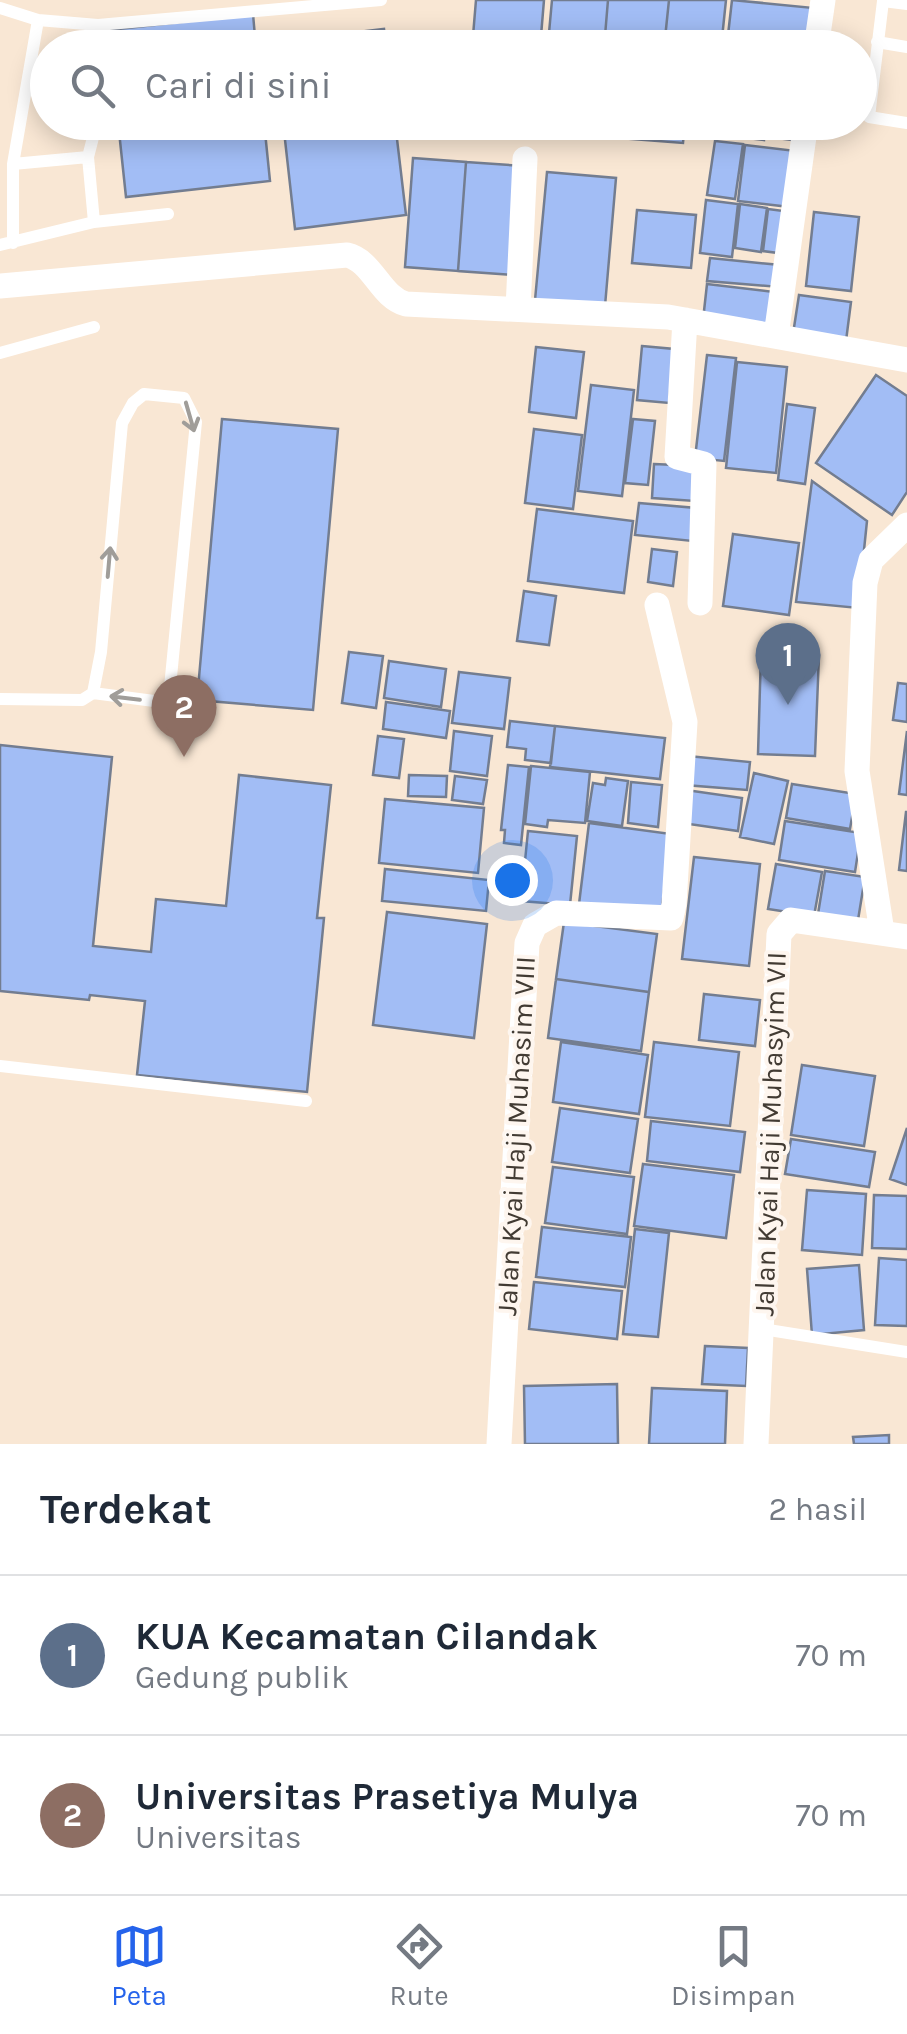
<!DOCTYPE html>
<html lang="id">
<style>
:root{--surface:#fff;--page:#f6f6f7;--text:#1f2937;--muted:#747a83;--line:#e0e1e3;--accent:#2563eb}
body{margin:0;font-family:Karla,sans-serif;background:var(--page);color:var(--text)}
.you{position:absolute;left:512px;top:880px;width:35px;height:35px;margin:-25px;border:8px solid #fff;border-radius:50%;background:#1a73e8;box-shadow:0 0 0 15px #1a73e833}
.badge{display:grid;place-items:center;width:65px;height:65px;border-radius:50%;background:var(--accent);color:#fff;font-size:32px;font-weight:700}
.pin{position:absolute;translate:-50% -82px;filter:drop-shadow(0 2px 5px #0008)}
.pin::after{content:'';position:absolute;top:52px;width:35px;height:30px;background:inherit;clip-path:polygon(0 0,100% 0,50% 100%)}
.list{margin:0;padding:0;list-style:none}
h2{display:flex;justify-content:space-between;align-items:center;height:130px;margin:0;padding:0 40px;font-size:42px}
h2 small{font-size:32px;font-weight:400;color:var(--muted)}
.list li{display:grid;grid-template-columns:65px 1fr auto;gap:30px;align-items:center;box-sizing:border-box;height:160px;padding:0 40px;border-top:2px solid var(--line)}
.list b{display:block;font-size:38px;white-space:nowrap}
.list p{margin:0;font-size:32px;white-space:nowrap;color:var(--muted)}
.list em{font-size:32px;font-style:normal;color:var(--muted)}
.icon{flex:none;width:55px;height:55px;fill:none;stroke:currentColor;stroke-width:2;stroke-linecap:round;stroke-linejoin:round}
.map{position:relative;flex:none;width:907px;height:1444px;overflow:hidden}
.search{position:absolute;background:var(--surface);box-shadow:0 5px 25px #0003;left:30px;right:30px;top:30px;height:110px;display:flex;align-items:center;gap:25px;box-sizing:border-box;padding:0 35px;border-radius:55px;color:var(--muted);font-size:38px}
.sheet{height:450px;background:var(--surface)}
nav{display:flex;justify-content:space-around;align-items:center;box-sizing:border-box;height:140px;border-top:2px solid var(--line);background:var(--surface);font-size:28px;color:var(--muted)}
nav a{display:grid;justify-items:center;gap:5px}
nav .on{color:var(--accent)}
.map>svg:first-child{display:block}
</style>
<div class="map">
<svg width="907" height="1444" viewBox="0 0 907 1444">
<rect width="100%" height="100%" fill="#f9e7d4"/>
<path fill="#a2bdf5" stroke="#737d90" stroke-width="2.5" d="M 476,0 L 544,0 L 540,48 L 472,48 Z
M 552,0 L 608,0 L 604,48 L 548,44 Z
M 608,0 L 669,0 L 664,48 L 604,48 Z
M 669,0 L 726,0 L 721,48 L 664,48 Z
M 732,0 L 814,8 L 810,45 L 728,35 Z
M 253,14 L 256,48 L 111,48 L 109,30 Z
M 384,29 L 386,48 L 274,48 L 273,42 Z
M 118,122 L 264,122 L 270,181 L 126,197 Z
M 283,122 L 395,122 L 406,215 L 295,229 Z
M 560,122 L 621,122 L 620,138 L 559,132 Z
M 621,122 L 685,122 L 683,143 L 620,138 Z
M 713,122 L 766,122 L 764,140 L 712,134 Z
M 770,122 L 796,122 L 793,140 L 768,137 Z
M 715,141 L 743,144 L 735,199 L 707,195 Z
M 745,145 L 796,151 L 790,207 L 738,201 Z
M 413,158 L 466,162 L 458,271 L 405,267 Z
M 466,162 L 523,166 L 515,275 L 458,271 Z
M 547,172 L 616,178 L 605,306 L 535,300 Z
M 706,200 L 738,204 L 732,257 L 700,253 Z
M 740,204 L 767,208 L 761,252 L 735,248 Z
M 768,209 L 791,212 L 786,254 L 763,251 Z
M 637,210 L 696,215 L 691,268 L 632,263 Z
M 814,212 L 859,217 L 851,291 L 806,286 Z
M 710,258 L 780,265 L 779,287 L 707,281 Z
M 707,284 L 774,292 L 770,328 L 703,320 Z
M 799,295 L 851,302 L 846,341 L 793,334 Z
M 642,346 L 674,349 L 669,403 L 637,400 Z
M 536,347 L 584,352 L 576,418 L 529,412 Z
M 707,355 L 736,358 L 724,461 L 695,458 Z
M 737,362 L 787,367 L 776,473 L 726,468 Z
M 876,375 L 907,396 L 907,492 L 892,515 L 816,463 Z
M 591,385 L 634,390 L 622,496 L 578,491 Z
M 787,404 L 815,408 L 805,484 L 778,480 Z
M 222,419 L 338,429 L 313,710 L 197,700 Z
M 633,419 L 655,421 L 648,485 L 625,483 Z
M 534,429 L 582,435 L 573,509 L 525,503 Z
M 654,464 L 697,466 L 695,501 L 652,498 Z
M 812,481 L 867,521 L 858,608 L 796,602 Z
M 639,503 L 696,508 L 692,541 L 635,535 Z
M 537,509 L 633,521 L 624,593 L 528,581 Z
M 733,534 L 799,543 L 789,615 L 723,606 Z
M 652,549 L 677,552 L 673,586 L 648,582 Z
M 524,591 L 556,596 L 549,645 L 517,641 Z
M 349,652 L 383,656 L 376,708 L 342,703 Z
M 761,653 L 819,655 L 815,756 L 758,754 Z
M 389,661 L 446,669 L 441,707 L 384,698 Z
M 459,672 L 510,678 L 504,729 L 452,723 Z
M 898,683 L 907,684 L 907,722 L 893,720 Z
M 386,702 L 450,711 L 446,738 L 383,729 Z
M 510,721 L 555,726 L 551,763 L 525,760 L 526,749 L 507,747 Z
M 555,726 L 665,738 L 660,779 L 550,767 Z
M 454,731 L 492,736 L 487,776 L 450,771 Z
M 907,731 L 907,795 L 899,794 Z
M 378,736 L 404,739 L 399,778 L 373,775 Z
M 0,745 L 112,757 L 93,946 L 151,952 L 156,899 L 226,906 L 239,775 L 331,785 L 317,918 L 324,918 L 307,1092 L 137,1075 L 145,1001 L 90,995 L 89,1000 L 0,991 Z
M 688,756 L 750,762 L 747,790 L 685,785 Z
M 508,765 L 529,767 L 521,845 L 504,843 L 505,830 L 501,830 Z
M 531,766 L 590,772 L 585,823 L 548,820 L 547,827 L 525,824 Z
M 754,773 L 788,781 L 774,844 L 740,837 Z
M 409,775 L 447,776 L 446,797 L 408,796 Z
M 455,776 L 487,780 L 483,804 L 452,800 Z
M 606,778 L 628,781 L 622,826 L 587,821 L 593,783 L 605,785 Z
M 631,782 L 662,785 L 658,827 L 628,823 Z
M 792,784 L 856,794 L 850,829 L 786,818 Z
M 686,790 L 742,798 L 738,831 L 682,823 Z
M 385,799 L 484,808 L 478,873 L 379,863 Z
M 906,812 L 907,812 L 907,871 L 899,870 Z
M 785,821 L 861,833 L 855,872 L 779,860 Z
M 589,823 L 671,834 L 661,915 L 579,904 Z
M 528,831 L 577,836 L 570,905 L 521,901 Z
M 694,857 L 760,864 L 749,966 L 682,959 Z
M 776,864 L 822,872 L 814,916 L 768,909 Z
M 385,869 L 489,880 L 486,911 L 382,901 Z
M 825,871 L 865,877 L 858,920 L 818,914 Z
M 387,912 L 487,924 L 474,1038 L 373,1025 Z
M 564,922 L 657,934 L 649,992 L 556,979 Z
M 556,979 L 649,992 L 641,1051 L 548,1038 Z
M 704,994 L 760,1000 L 755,1046 L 699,1040 Z
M 561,1042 L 648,1055 L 639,1114 L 553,1102 Z
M 654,1042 L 739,1052 L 730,1126 L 645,1117 Z
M 802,1065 L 875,1076 L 864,1146 L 791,1135 Z
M 560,1108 L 638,1119 L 630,1173 L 552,1162 Z
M 651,1121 L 745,1132 L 740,1172 L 647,1161 Z
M 907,1128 L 907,1185 L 890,1179 Z
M 791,1139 L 875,1152 L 869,1187 L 785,1174 Z
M 643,1164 L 734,1175 L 726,1238 L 634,1226 Z
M 553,1167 L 634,1177 L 627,1234 L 545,1223 Z
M 807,1190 L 866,1194 L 862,1255 L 802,1250 Z
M 874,1195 L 907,1196 L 907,1249 L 872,1248 Z
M 542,1227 L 631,1237 L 625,1287 L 536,1277 Z
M 635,1229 L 669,1233 L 658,1337 L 623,1334 Z
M 879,1258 L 907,1260 L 907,1326 L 875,1325 Z
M 859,1265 L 864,1330 L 812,1335 L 807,1269 Z
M 534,1282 L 622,1291 L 617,1339 L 529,1329 Z
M 705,1346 L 748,1348 L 746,1386 L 702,1384 Z
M 617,1384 L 618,1444 L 525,1444 L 524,1386 Z
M 652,1388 L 727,1391 L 725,1444 L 649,1444 Z
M 889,1435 L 889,1444 L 854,1444 L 853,1437 Z"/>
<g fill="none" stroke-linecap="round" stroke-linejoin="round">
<path stroke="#fff" stroke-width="12" d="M 907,4 L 883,1 L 869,117 L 907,123
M 0,8 L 38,20 L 98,25 L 381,0
M 98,25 L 101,48
M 877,42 L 907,47
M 88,157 L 97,122
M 13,164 L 88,157 L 94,222
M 13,243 L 13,164 L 38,20
M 0,245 L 94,222 L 168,214
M 0,353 L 94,327
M 0,699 L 82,700 L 93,693 L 154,701 L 163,699 L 170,687 L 196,422 L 184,398 L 144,394 L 133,403 L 122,423 L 101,652 L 93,693
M 0,1066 L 306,1101
M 762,1329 L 907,1352"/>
<path stroke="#fff" stroke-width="25" d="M 816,48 L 823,0
M 0,286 L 347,255 C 373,261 380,297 406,304 L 668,317 L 907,360
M 518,309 L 525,159
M 685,320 L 677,457 L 704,464 L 700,603
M 776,336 L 806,122
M 882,932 L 857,771 L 865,583 L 871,560 L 907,525
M 499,1444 L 527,943 L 535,925 L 556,913 L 671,918 L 674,904 L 685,722 L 657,605
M 756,1444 L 779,934 L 791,920 L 907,937"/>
</g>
<defs><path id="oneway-shaft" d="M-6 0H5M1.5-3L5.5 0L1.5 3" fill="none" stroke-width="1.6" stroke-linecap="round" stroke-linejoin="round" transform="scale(2.5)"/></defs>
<g stroke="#a09d99">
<use href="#oneway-shaft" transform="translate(190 417) rotate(74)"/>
<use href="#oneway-shaft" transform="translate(109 562) rotate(-85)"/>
<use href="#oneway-shaft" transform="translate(125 698) rotate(-173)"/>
</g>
<g text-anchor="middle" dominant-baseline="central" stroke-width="8" stroke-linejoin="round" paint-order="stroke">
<g font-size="28" fill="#423b33" stroke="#fef6ef">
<text transform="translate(770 1134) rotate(-88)">Jalan Kyai Haji Muhasyim VII</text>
<text transform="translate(516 1136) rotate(-87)">Jalan Kyai Haji Muhasim VIII</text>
</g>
</g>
</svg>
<div class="you"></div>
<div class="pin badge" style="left:788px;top:705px;background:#5c6f8a">1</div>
<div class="pin badge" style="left:184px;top:757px;background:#8d6e63">2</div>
<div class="search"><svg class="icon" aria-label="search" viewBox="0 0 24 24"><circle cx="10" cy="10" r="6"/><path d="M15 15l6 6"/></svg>Cari di sini</div>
</div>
<section class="sheet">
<h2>Terdekat<small>2 hasil</small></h2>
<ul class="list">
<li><span class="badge" style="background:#5c6f8a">1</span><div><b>KUA Kecamatan Cilandak</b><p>Gedung publik</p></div><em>70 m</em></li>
<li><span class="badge" style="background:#8d6e63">2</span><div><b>Universitas Prasetiya Mulya</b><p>Universitas</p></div><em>70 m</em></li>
</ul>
</section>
<nav>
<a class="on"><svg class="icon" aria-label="map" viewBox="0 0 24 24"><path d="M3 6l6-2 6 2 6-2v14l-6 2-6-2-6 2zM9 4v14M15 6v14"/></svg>Peta</a>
<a><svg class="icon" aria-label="directions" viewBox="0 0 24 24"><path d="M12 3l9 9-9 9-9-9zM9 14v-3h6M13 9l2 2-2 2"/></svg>Rute</a>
<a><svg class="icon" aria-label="saved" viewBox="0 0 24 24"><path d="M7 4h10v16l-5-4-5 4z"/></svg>Disimpan</a>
</nav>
